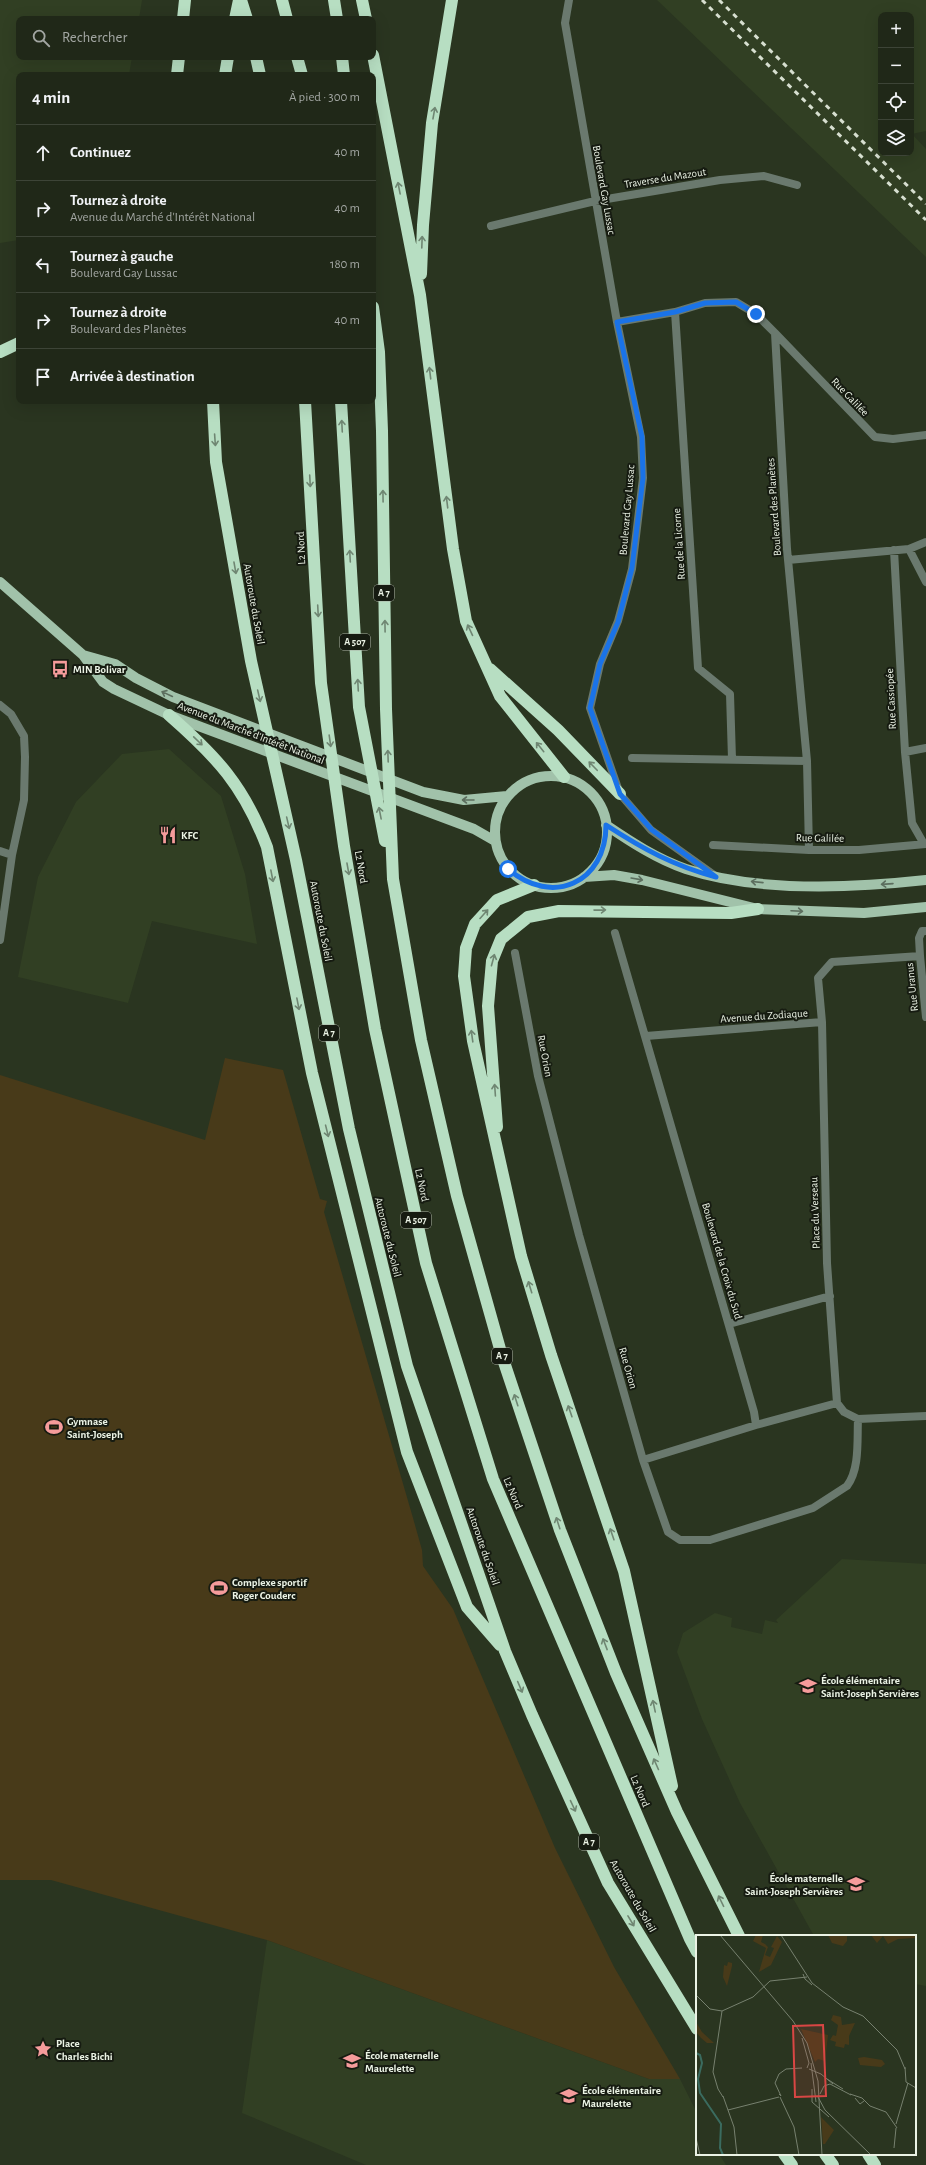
<!DOCTYPE html>
<html lang="fr">
<meta charset="utf-8">
<style>
:root{--surface:#202818;--page:#283021;--text:#f1f3f6;--muted:#a2a6a2;--line:#3d4437}
body{margin:0;font-family:"Alegreya Sans",sans-serif;background:var(--page);color:var(--text)}
.controls{position:absolute;right:12px;top:12px;display:grid;overflow:hidden;border-radius:8px;box-shadow:0 4px 16px #0002}
.controls button{width:36px;height:36px;display:grid;place-items:center;padding:0;border:0;border-bottom:1px solid var(--line);background:var(--surface);color:var(--text);font:20px sans-serif}
.stop{position:absolute;width:12px;height:12px;margin:-9px;border:3px solid #1a73e8;border-radius:50%;background:#fff}
.stop.end{background:#1a73e8;border-color:#fff;box-shadow:0 1px 4px #0008}
.list{margin:0;padding:0;list-style:none}
h2{display:flex;justify-content:space-between;align-items:center;height:52px;margin:0;padding:0 16px;font-size:17px}
h2 small{font-size:13px;font-weight:400;color:var(--muted)}
.list li{display:grid;grid-template-columns:26px 1fr auto;gap:12px;align-items:center;box-sizing:border-box;height:56px;padding:0 16px;border-top:1px solid var(--line)}
.list b{display:block;font-size:15px;white-space:nowrap}
.list p{margin:0;font-size:13px;white-space:nowrap;color:var(--muted)}
.list em{font-size:13px;font-style:normal;color:var(--muted)}
.icon{flex:none;width:22px;height:22px;fill:none;stroke:currentColor;stroke-width:2;stroke-linecap:round;stroke-linejoin:round}
.map{position:relative;flex:none;width:926px;height:2165px;overflow:hidden}
.search{position:absolute;background:var(--surface);box-shadow:0 4px 16px #0002;left:16px;top:16px;width:360px;height:44px;display:flex;align-items:center;gap:10px;box-sizing:border-box;padding:0 14px;border-radius:8px;color:var(--muted);font-size:15px}
.panel{position:absolute;background:var(--surface);box-shadow:0 4px 16px #0002;left:16px;top:72px;width:360px;height:332px;border-radius:8px}
.map>svg:first-child{display:block}
</style>
<div class="map">
<svg width="926" height="2165" viewBox="0 0 926 2165">
<rect width="100%" height="100%" fill="#2a3520"/>
<path fill="#313f23" fill-rule="evenodd" d="M 0,0 L 142,0 L 139,19 L 19,19 L 19,57 L 132,57 L 129,75 L 19,75 L 19,240 L 0,243 Z
M 657,0 L 926,0 L 926,131 L 912,134 L 926,149 L 926,257 ZM 881,15 L 911,15 L 911,153 L 881,153 Z
M 169,749 L 221,796 L 245,874 L 257,944 L 152,921 L 128,1003 L 18,977 L 38,877 L 76,802 L 122,754 Z
M 842,1559 L 926,1564 L 926,1986 L 915,1984 L 915,1936 L 814,1936 L 740,1803 L 702,1719 L 677,1652 L 683,1633 L 715,1613 L 732,1618 L 731,1627 L 762,1634 L 765,1620 L 778,1623 L 776,1620 Z
M 267,1940 L 649,2079 L 680,2079 L 697,2113 L 697,2154 L 719,2154 L 726,2165 L 366,2165 L 242,2113 Z"/>
<path fill="#483a19" d="M 225,1058 L 283,1070 L 320,1199 L 327,1201 L 324,1212 L 413,1518 L 422,1550 L 423,1566 L 453,1609 L 555,1848 L 614,1967 L 680,2079 L 649,2079 L 267,1940 L 51,1880 L 0,1880 L 0,1075 L 205,1140 Z"/>
<g fill="none" stroke-linecap="round" stroke-linejoin="round">
<path stroke="#6a796e" stroke-width="8" d="M 569,0 L 565,23 L 617,322 L 641,437 L 643,478 L 632,569 L 618,621 L 600,664 L 590,708 L 620,794 L 651,830 L 714,875
M 491,226 L 595,201 L 720,180 L 764,176 L 797,185
M 675,312 L 698,668 L 730,694 L 732,759
M 617,322 L 675,312 L 705,303 L 736,302 L 756,314 L 775,333 L 787,549 L 807,761 L 809,850
M 775,333 L 875,437 L 893,439 L 926,435
M 909,549 L 926,582
M 894,550 L 905,752 L 912,823 L 924,844
M 788,560 L 909,549 L 926,542
M 0,705 L 11,714 L 24,736 L 25,757 L 24,800 L 12,855 L 0,940
M 905,752 L 926,748
M 632,758 L 807,761
M 713,845 L 809,850 L 859,850 L 926,844
M 0,851 L 12,855
M 615,933 L 754,1412 L 756,1425 L 837,1403 L 844,1412 L 858,1419 L 926,1416
M 515,953 L 538,1076 L 579,1235 L 643,1460 L 668,1532 L 680,1540 L 710,1540 L 813,1508 L 847,1486 C 860,1469 857,1440 858,1419
M 920,956 L 926,1017
M 822,1022 L 827,1263 L 837,1403
M 646,1036 L 822,1022 L 818,978 L 832,962 L 920,956 L 919,938 L 922,931 L 926,931
M 729,1324 L 830,1296
M 643,1460 L 756,1425"/>
<path stroke="#a1c2aa" stroke-width="10" d="M 0,582 L 83,655 L 103,682 L 114,689 L 169,715 L 474,829 L 495,841
M 83,655 L 115,664 L 136,678 L 173,697 L 423,792 L 464,800 L 507,796
M495 832a56 56 0 1 1 112 0a56 56 0 1 1-112 0Z
M 606,825 C 631,842 657,859 686,869 C 756,892 853,888 926,880
M 584,877 L 614,875 L 642,880 L 758,909 L 864,913 L 926,907"/>
<path stroke="#b7dec2" stroke-width="12" d="M 241,0 L 247,19
M 282,0 L 287,19
M 334,0 L 337,19
M 362,0 L 366,19
M 183,19 L 185,0
M 235,19 L 239,0
M 373,55 L 420,295 L 453,549 L 466,621 L 500,696 L 564,777
M 256,57 L 260,75
M 297,57 L 302,75
M 342,57 L 344,75
M 177,75 L 179,57
M 225,75 L 228,57
M 421,274 L 423,225 L 432,123 L 452,0
M 373,307 L 379,352 L 382,431 L 386,709 L 393,879 L 421,1040 L 457,1196 L 502,1356 L 560,1530 L 616,1673 L 677,1812 L 739,1936
M 0,352 L 19,343
M 213,401 L 216,462 L 251,661 L 296,860 L 349,1129 L 407,1366 L 505,1651 L 532,1715 L 608,1883 L 697,2029
M 305,401 L 321,683 L 344,846 L 375,1029 L 426,1263 L 493,1479 L 690,1939 L 697,1952
M 341,401 L 359,707 L 385,841
M 490,669 L 558,730 L 620,794
M 169,715 C 217,757 244,786 267,847 L 312,1073 L 407,1452 L 467,1607 L 500,1645
M 534,885 L 497,900 L 475,924 L 466,948 L 464,976 L 473,1041 L 521,1256 L 551,1355 L 624,1571 L 672,1786
M 497,1127 L 488,1006 L 492,961 L 501,939 L 528,917 L 559,911 L 731,913 L 758,909
M 784,2154 L 792,2165
M 825,2154 L 833,2165
M 868,2154 L 875,2165"/>
<path stroke="#d7dfd0" stroke-width="3" stroke-dasharray="5 5" stroke-linecap="butt" d="M 702,0 L 926,220
M 719,0 L 926,204"/>
</g>
<defs><path id="oneway-shaft" d="M-6 0H5M1.5-3L5.5 0L1.5 3" fill="none" stroke-width="1.6" stroke-linecap="round" stroke-linejoin="round"/></defs>
<g stroke="#6f8672">
<use href="#oneway-shaft" transform="translate(434 113) rotate(-80)"/>
<use href="#oneway-shaft" transform="translate(399 188) rotate(-101)"/>
<use href="#oneway-shaft" transform="translate(422 242) rotate(-88)"/>
<use href="#oneway-shaft" transform="translate(430 373) rotate(-97)"/>
<use href="#oneway-shaft" transform="translate(342 426) rotate(-93)"/>
<use href="#oneway-shaft" transform="translate(215 440) rotate(86)"/>
<use href="#oneway-shaft" transform="translate(310 481) rotate(87)"/>
<use href="#oneway-shaft" transform="translate(383 496) rotate(-91)"/>
<use href="#oneway-shaft" transform="translate(447 502) rotate(-97)"/>
<use href="#oneway-shaft" transform="translate(350 556) rotate(-93)"/>
<use href="#oneway-shaft" transform="translate(235 568) rotate(80)"/>
<use href="#oneway-shaft" transform="translate(318 611) rotate(87)"/>
<use href="#oneway-shaft" transform="translate(385 626) rotate(-91)"/>
<use href="#oneway-shaft" transform="translate(470 630) rotate(-115)"/>
<use href="#oneway-shaft" transform="translate(358 685) rotate(-93)"/>
<use href="#oneway-shaft" transform="translate(259 696) rotate(77)"/>
<use href="#oneway-shaft" transform="translate(198 741) rotate(44)"/>
<use href="#oneway-shaft" transform="translate(330 741) rotate(82)"/>
<use href="#oneway-shaft" transform="translate(540 747) rotate(-129)"/>
<use href="#oneway-shaft" transform="translate(388 756) rotate(-92)"/>
<use href="#oneway-shaft" transform="translate(593 766) rotate(-134)"/>
<use href="#oneway-shaft" transform="translate(380 813) rotate(-101)"/>
<use href="#oneway-shaft" transform="translate(288 823) rotate(77)"/>
<use href="#oneway-shaft" transform="translate(348 869) rotate(80)"/>
<use href="#oneway-shaft" transform="translate(272 876) rotate(79)"/>
<use href="#oneway-shaft" transform="translate(600 910) rotate(-1)"/>
<use href="#oneway-shaft" transform="translate(484 914) rotate(-48)"/>
<use href="#oneway-shaft" transform="translate(493 960) rotate(-75)"/>
<use href="#oneway-shaft" transform="translate(298 1004) rotate(79)"/>
<use href="#oneway-shaft" transform="translate(472 1036) rotate(-98)"/>
<use href="#oneway-shaft" transform="translate(495 1090) rotate(-94)"/>
<use href="#oneway-shaft" transform="translate(327 1131) rotate(76)"/>
<use href="#oneway-shaft" transform="translate(530 1287) rotate(-107)"/>
<use href="#oneway-shaft" transform="translate(516 1400) rotate(-108)"/>
<use href="#oneway-shaft" transform="translate(570 1411) rotate(-109)"/>
<use href="#oneway-shaft" transform="translate(558 1523) rotate(-108)"/>
<use href="#oneway-shaft" transform="translate(612 1534) rotate(-109)"/>
<use href="#oneway-shaft" transform="translate(605 1644) rotate(-111)"/>
<use href="#oneway-shaft" transform="translate(520 1687) rotate(67)"/>
<use href="#oneway-shaft" transform="translate(654 1706) rotate(-102)"/>
<use href="#oneway-shaft" transform="translate(656 1764) rotate(-114)"/>
<use href="#oneway-shaft" transform="translate(573 1806) rotate(65)"/>
<use href="#oneway-shaft" transform="translate(721 1901) rotate(-116)"/>
<use href="#oneway-shaft" transform="translate(631 1921) rotate(59)"/>
</g>
<g stroke="#5c6e5e">
<use href="#oneway-shaft" transform="translate(167 694) rotate(-155)"/>
<use href="#oneway-shaft" transform="translate(468 800) rotate(-180)"/>
<use href="#oneway-shaft" transform="translate(637 879) rotate(10)"/>
<use href="#oneway-shaft" transform="translate(757 882) rotate(-174)"/>
<use href="#oneway-shaft" transform="translate(887 884) rotate(176)"/>
<use href="#oneway-shaft" transform="translate(797 911) rotate(3)"/>
</g>
<g fill="none" stroke-linecap="round" stroke-linejoin="round">
<path stroke="#1a73e8" stroke-width="5" d="M 508,869 C 552,907 606,883 606,825 C 643,849 674,866 716,877 L 652,830 L 620,794 L 590,708 L 600,664 L 618,622 L 632,568 L 643,478 L 642,437 L 617,322 L 675,312 L 705,303 L 736,302 L 756,314"/>
</g>
<defs>
<g id="bus-bare" transform="scale(1.38)"><path d="M-5-6H5V4H4V6H2V4H-2V6H-4V4H-5ZM-3.5-4V0h7V-4ZM-3.5 1.2v1.5H-2V1.2ZM2 1.2v1.5H3.5V1.2Z" fill="#f59b9b" stroke="#161b11" stroke-width="2.5" paint-order="stroke"/></g>
<g id="restaurant-bare" transform="scale(1.38)"><path d="M-5-6h1v4h1v-4h1v4h1v-4h1v5L-1.5 .5V6h-2V.5L-5-1ZM5-6V6H3V1.5H1.5Q1.5-4 5-6Z" fill="#f59b9b" stroke="#161b11" stroke-width="2.5" paint-order="stroke"/></g>
<g id="stadium-bare" transform="scale(1.38)"><path d="M0-5a6.5 5 0 1 0 0 10a6.5 5 0 1 0 0-10ZM-3.5-1.8h7v3.6h-7Z" fill="#f59b9b" stroke="#161b11" stroke-width="2.5" paint-order="stroke"/></g>
<g id="school-bare" transform="scale(1.38)"><path d="M0-5L7-2L0 1L-7-2ZM-4 1L0 2.5L4 1V4Q0 6-4 4Z" fill="#f59b9b" stroke="#161b11" stroke-width="2.5" paint-order="stroke"/></g>
<g id="sight-bare" transform="scale(1.38)"><path d="M0-6L1.8-2.2L6-1.7L2.9 1.2L3.7 5.4L0 3.3L-3.7 5.4L-2.9 1.2L-6-1.7L-1.8-2.2Z" fill="#f59b9b" stroke="#161b11" stroke-width="2.5" paint-order="stroke"/></g>
</defs>
<g fill-rule="evenodd">
<use href="#bus-bare" x="60" y="669"/>
<use href="#restaurant-bare" x="168" y="835"/>
<use href="#stadium-bare" x="54" y="1427"/>
<use href="#stadium-bare" x="219" y="1588"/>
<use href="#school-bare" x="808" y="1686"/>
<use href="#school-bare" x="856" y="1884"/>
<use href="#sight-bare" x="43" y="2049"/>
<use href="#school-bare" x="352" y="2061"/>
<use href="#school-bare" x="569" y="2096"/>
</g>
<g text-anchor="middle" dominant-baseline="central" stroke-width="4" stroke-linejoin="round" paint-order="stroke">
<g fill="#161b11" stroke="#abb2a5" stroke-width="1">
<rect x="374" y="585" width="20" height="16" rx="3"/>
<rect x="340" y="634" width="30" height="16" rx="3"/>
<rect x="319" y="1025" width="20" height="16" rx="3"/>
<rect x="401" y="1212" width="30" height="16" rx="3"/>
<rect x="492" y="1348" width="20" height="16" rx="3"/>
<rect x="579" y="1834" width="20" height="16" rx="3"/>
</g>
<g font-size="10" font-weight="bold" fill="#ebf3e5">
<text x="384" y="593">A 7</text>
<text x="355" y="642">A 507</text>
<text x="329" y="1033">A 7</text>
<text x="416" y="1220">A 507</text>
<text x="502" y="1356">A 7</text>
<text x="589" y="1842">A 7</text>
</g>
<g font-size="11" fill="#ebf3e5" stroke="#161b11">
<text transform="translate(665 178) rotate(-9)">Traverse du Mazout</text>
<text transform="translate(604 190) rotate(80)">Boulevard Gay Lussac</text>
<text transform="translate(850 397) rotate(46)">Rue Galilée</text>
<text transform="translate(774 507) rotate(-94)">Boulevard des Planètes</text>
<text transform="translate(627 510) rotate(-85)">Boulevard Gay Lussac</text>
<text transform="translate(679 544) rotate(-94)">Rue de la Licorne</text>
<text transform="translate(301 548) rotate(-93)">L2 Nord</text>
<text transform="translate(254 604) rotate(80)">Autoroute du Soleil</text>
<text transform="translate(891 699) rotate(-93)">Rue Cassiopée</text>
<text transform="translate(251 733) rotate(21)">Avenue du Marché d'Intérêt National</text>
<text transform="translate(820 838) rotate(1)">Rue Galilée</text>
<text transform="translate(361 867) rotate(80)">L2 Nord</text>
<text transform="translate(321 921) rotate(79)">Autoroute du Soleil</text>
<text transform="translate(912 987) rotate(-96)">Rue Uranus</text>
<text transform="translate(764 1016) rotate(-4)">Avenue du Zodiaque</text>
<text transform="translate(545 1056) rotate(79)">Rue Orion</text>
<text transform="translate(422 1185) rotate(78)">L2 Nord</text>
<text transform="translate(815 1213) rotate(-92)">Place du Verseau</text>
<text transform="translate(388 1237) rotate(76)">Autoroute du Soleil</text>
<text transform="translate(722 1261) rotate(74)">Boulevard de la Croix du Sud</text>
<text transform="translate(628 1368) rotate(74)">Rue Orion</text>
<text transform="translate(513 1493) rotate(67)">L2 Nord</text>
<text transform="translate(483 1546) rotate(71)">Autoroute du Soleil</text>
<text transform="translate(640 1791) rotate(67)">L2 Nord</text>
<text transform="translate(633 1896) rotate(60)">Autoroute du Soleil</text>
</g>
<g font-size="11" font-weight="bold" fill="#ebf3e5" stroke="#161b11" text-anchor="start">
<text x="73" y="669">MIN Bolivar</text>
<text x="181" y="835">KFC</text>
<text x="67" y="1421">Gymnase<tspan x="67" dy="13">Saint-Joseph</tspan></text>
<text x="232" y="1582">Complexe sportif<tspan x="232" dy="13">Roger Couderc</tspan></text>
<text x="821" y="1680">École élémentaire<tspan x="821" dy="13">Saint-Joseph Servières</tspan></text>
<text x="843" y="1878" text-anchor="end">École maternelle<tspan x="843" dy="13">Saint-Joseph Servières</tspan></text>
<text x="56" y="2043">Place<tspan x="56" dy="13">Charles Bichi</tspan></text>
<text x="365" y="2055">École maternelle<tspan x="365" dy="13">Maurelette</tspan></text>
<text x="582" y="2090">École élémentaire<tspan x="582" dy="13">Maurelette</tspan></text>
</g>
</g>
<g transform="translate(696 1935)">
<rect width="220" height="220" fill="#2a3520"/>
<path d="M 60,0 L 67,0 L 65,7 L 69,9 L 72,12 L 69,20 L 74,22 L 78,13 L 75,12 L 81,1 L 86,7 L 75,30 L 63,37 L 70,13 L 57,6 ZM 132,0 L 151,0 L 151,6 L 147,11 L 136,8 ZM 175,0 L 220,0 L 220,3 L 202,4 L 192,9 L 187,1 L 181,8 ZM 32,27 L 36,28 L 36,31 L 31,51 L 27,42 L 28,30 L 31,31 ZM 137,80 L 145,82 L 146,90 L 159,88 L 153,101 L 153,110 L 149,109 L 148,113 L 139,111 L 140,107 L 134,105 L 137,100 L 140,101 L 142,90 L 135,85 ZM 0,87 L 6,97 L 18,108 L 11,108 L 5,103 L 0,97 ZM 105,94 L 132,100 L 129,126 L 122,124 L 119,127 ZM 168,122 L 186,125 L 189,129 L 185,132 L 164,130 L 162,123 ZM 125,182 L 138,195 L 129,209 L 127,209 Z" fill="#483a19"/>
<path fill="none" stroke="#3a6b5f" stroke-width="2" d="M 0,118 L 4,120 L 6,128 L 2,144 L 4,158 L 25,189 L 24,213 L 27,220"/>
<path fill="none" stroke="#77816f" stroke-width="1" d="M 24,0 L 97,86 L 111,108 L 122,146 L 126,220M 85,0 L 116,48 L 147,72 L 167,81 L 201,115 L 209,134M 107,39 L 109,44 L 116,50M 0,60 L 14,74 L 26,76 L 57,62 L 74,46 L 111,42M 26,76 L 17,137 L 22,154 L 27,162M 106,103 L 113,128 L 111,133M 115,128 L 120,167M 209,132 L 210,147 L 220,153M 113,134 L 125,139 L 137,149M 131,144 L 147,154M 116,154 L 116,167 L 133,182M 83,159 L 85,161 L 79,148 L 83,139 L 90,134 L 106,133M 124,159 L 128,151 L 134,149 L 155,160M 154,159 L 166,163 L 174,171 L 190,177 L 201,193M 27,161 L 38,192 L 41,220M 84,162 L 98,192 L 103,220M 122,162 L 129,175 L 175,220M 159,163 L 164,169 L 168,166M 32,175 L 83,162M 200,189 L 212,148M 0,203 L 4,220M 198,213 L 200,193"/>
<path fill="#d94644" fill-opacity="0.15" stroke="#d94644" stroke-width="2" d="M 127,90 L 130,161 L 99,162 L 97,91 Z"/>
<rect width="220" height="220" fill="none" stroke="#ebf3e5" stroke-width="2"/>
</g>
</svg>
<div class="controls">
<button>+</button>
<button>−</button>
<button><svg class="icon" aria-label="locate" viewBox="0 0 24 24"><circle cx="12" cy="12" r="6"/><path d="M12 2v4M12 18v4M2 12h4M18 12h4"/></svg></button>
<button><svg class="icon" aria-label="layers" viewBox="0 0 24 24"><path d="M12 4l9 5-9 5-9-5zM3 14l9 5 9-5"/></svg></button>
</div>
<div class="stop" style="left:508px;top:869px"></div>
<div class="stop end" style="left:756px;top:314px"></div>
<div class="search"><svg class="icon" aria-label="search" viewBox="0 0 24 24"><circle cx="10" cy="10" r="6"/><path d="M15 15l6 6"/></svg>Rechercher</div>
<section class="panel">
<h2>4 min<small>À pied · 300 m</small></h2>
<ul class="list">
<li><svg class="icon" aria-label="ahead" viewBox="0 0 24 24"><path d="M12 20V5M6 11l6-6 6 6"/></svg><div><b>Continuez</b></div><em>40 m</em></li>
<li><svg class="icon" aria-label="right" viewBox="0 0 24 24"><path d="M7 20v-9h11M14 6l5 5-5 5"/></svg><div><b>Tournez à droite</b><p>Avenue du Marché d'Intérêt National</p></div><em>40 m</em></li>
<li><svg class="icon" aria-label="left" viewBox="0 0 24 24"><path d="M17 20v-9H6M10 6l-5 5 5 5"/></svg><div><b>Tournez à gauche</b><p>Boulevard Gay Lussac</p></div><em>180 m</em></li>
<li><svg class="icon" aria-label="right" viewBox="0 0 24 24"><path d="M7 20v-9h11M14 6l5 5-5 5"/></svg><div><b>Tournez à droite</b><p>Boulevard des Planètes</p></div><em>40 m</em></li>
<li><svg class="icon" aria-label="arrive" viewBox="0 0 24 24"><path d="M6 21V4h12l-3 4 3 4H6"/></svg><div><b>Arrivée à destination</b></div></li>
</ul>
</section>
</div>
